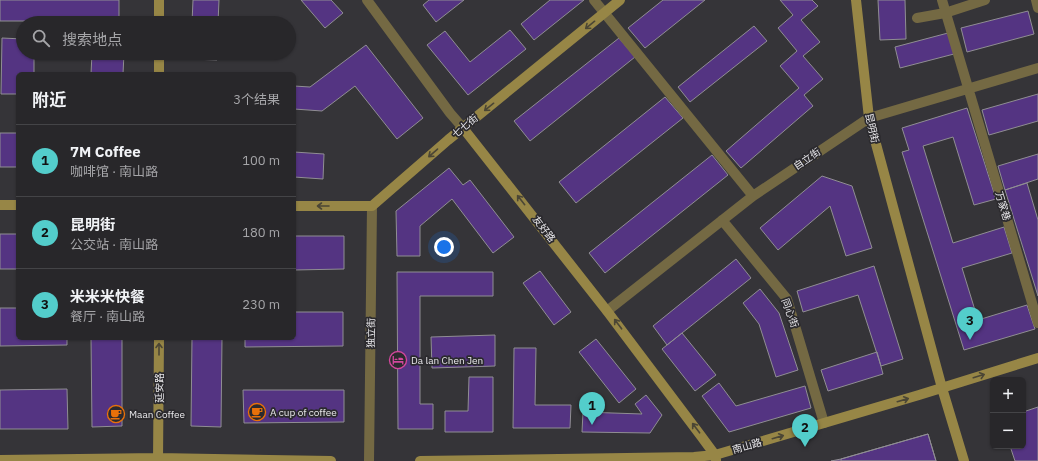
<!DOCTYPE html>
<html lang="zh">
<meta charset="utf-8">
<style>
:root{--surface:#28272a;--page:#302f32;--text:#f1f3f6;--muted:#a5a5a8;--line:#444447;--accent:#53cdcb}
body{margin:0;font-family:"IBM Plex Sans","Noto Sans SC",sans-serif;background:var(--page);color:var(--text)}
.controls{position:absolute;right:12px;bottom:12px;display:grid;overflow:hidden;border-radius:6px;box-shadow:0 1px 3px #0004}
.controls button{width:36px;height:36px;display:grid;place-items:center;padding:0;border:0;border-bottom:1px solid var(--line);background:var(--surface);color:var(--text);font:20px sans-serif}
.you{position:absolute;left:444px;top:247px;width:14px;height:14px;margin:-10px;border:3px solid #fff;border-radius:50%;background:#1a73e8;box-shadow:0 0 0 6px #1a73e833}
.badge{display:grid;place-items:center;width:26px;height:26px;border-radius:50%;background:var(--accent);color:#111;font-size:13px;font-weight:700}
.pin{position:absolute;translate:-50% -33px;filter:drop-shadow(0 1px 2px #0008)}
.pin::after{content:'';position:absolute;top:21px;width:14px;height:12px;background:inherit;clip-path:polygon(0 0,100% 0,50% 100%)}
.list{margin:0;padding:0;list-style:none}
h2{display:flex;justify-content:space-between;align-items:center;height:52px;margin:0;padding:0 16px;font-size:17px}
h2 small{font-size:13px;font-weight:400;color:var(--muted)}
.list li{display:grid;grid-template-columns:26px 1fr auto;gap:12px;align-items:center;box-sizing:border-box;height:72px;padding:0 16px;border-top:1px solid var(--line)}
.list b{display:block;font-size:15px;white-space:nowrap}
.list p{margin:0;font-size:13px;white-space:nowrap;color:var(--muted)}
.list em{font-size:13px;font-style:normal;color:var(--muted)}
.icon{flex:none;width:22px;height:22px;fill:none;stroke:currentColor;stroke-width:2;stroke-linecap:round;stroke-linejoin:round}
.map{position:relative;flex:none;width:1038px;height:461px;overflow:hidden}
.search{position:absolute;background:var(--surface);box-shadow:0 1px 3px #0004;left:16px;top:16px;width:280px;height:44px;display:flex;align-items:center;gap:10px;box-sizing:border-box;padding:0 14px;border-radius:22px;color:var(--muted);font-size:15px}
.panel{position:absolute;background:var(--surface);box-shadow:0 1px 3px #0004;left:16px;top:72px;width:280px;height:268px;border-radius:6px}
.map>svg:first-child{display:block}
</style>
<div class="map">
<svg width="1038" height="461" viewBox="0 0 1038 461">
<rect width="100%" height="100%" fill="#353438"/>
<path fill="#543482" stroke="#908e93" d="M 0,0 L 119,0 L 119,21 L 0,21 Z
M 193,0 L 219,0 L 218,23 L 192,23 Z
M 301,0 L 331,0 L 343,13 L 325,28 Z
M 429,0 L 464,0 L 436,22 L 423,5 Z
M 550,0 L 584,0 L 534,40 L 521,24 Z
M 663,0 L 705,0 L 645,48 L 628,28 Z
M 780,0 L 812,0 L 818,6 L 801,20 L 820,42 L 803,56 L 823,79 L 804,95 L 813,106 L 741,168 L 726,151 L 799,88 L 780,66 L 797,51 L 778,28 L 793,15 Z
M 878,0 L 905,0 L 906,39 L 880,40 Z
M 1028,11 L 1034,34 L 967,52 L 961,28 Z
M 754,26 L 767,41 L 690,102 L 678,87 Z
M 510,30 L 526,49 L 468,95 L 427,45 L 445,31 L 470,62 Z
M 948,33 L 954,54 L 900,68 L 895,47 Z
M 2,38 L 23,39 L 23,53 L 34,53 L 34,74 L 18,74 L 18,94 L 1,94 Z
M 619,38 L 635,57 L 530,141 L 514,121 Z
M 366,45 L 423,118 L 397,139 L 355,86 L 322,111 L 294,109 L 294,86 L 310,87 Z
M 92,53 L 124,53 L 123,74 L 91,74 Z
M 191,53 L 217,53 L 217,60 L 191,59 Z
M 235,53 L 286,53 L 286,55 Z
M 1038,94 L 1038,121 L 989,135 L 982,110 Z
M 665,97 L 683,118 L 576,203 L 559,182 Z
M 967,108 L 996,199 L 974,205 L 953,137 L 923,146 L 953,243 L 1004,227 L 1012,253 L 962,268 L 978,320 L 1027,305 L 1035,329 L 964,350 L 902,152 L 909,150 L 902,128 Z
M 0,133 L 18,133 L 18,167 L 0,167 Z
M 294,152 L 324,154 L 323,179 L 294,177 Z
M 1038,154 L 1038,179 L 1005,190 L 998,166 Z
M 712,155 L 728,175 L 605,273 L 589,253 Z
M 449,168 L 463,185 L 470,180 L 514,237 L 493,253 L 452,199 L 420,226 L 420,256 L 397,256 L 396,211 Z
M 822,176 L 852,186 L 872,248 L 846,256 L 830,206 L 778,250 L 760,228 Z
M 1027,183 L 1038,220 L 1038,296 L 1005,190 Z
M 0,234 L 18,234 L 18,269 L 0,269 Z
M 294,236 L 344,236 L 344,269 L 294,270 Z
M 736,259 L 751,278 L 667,345 L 653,326 Z
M 874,266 L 903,359 L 881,366 L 858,295 L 803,312 L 797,291 Z
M 540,271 L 571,312 L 554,325 L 523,283 Z
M 397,272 L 493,272 L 493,296 L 420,296 L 420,404 L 433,404 L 433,429 L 398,429 Z
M 760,289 L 779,313 L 798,370 L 776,377 L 759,324 L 743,303 Z
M 0,308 L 18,308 L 18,338 L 67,338 L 67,345 L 0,346 Z
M 294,312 L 343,312 L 343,346 L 245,347 L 245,338 L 294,338 Z
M 682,333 L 716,375 L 695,391 L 662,349 Z
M 495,335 L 495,366 L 432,368 L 431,337 Z
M 91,338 L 122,338 L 122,426 L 92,427 Z
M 192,338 L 222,338 L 221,427 L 191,426 Z
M 596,339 L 636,389 L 619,403 L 579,352 Z
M 514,348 L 536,348 L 535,405 L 571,405 L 570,428 L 513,428 Z
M 877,352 L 883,374 L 828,391 L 821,370 Z
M 469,377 L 493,377 L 493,432 L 445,432 L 445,411 L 468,411 Z
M 719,383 L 736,406 L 805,386 L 811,408 L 729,432 L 702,396 Z
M 67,389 L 68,429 L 0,429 L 0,390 Z
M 243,390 L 344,390 L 344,422 L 244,423 Z
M 646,395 L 662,415 L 650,433 L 582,432 L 583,412 L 642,414 L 635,404 Z
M 1038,407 L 1038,461 L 1015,461 L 1010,446 L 1023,446 L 1023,412 Z
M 928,434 L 936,461 L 841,461 L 841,459 Z
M 928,434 L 936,461 L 831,461 L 841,459 Z"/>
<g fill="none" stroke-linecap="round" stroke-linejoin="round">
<path stroke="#746943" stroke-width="10" d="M 367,0 L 450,113 L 463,128
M 594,0 L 753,196
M 942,0 L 1038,323
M 1036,0 L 1038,8
M 917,18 L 945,13 L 985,0
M 722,220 L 787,299 L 824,423
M 607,311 L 753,196 L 869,118 L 1038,68
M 369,461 L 372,206"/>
<path stroke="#978646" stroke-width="10" d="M 159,0 L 159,23
M 856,0 L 869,118 L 942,388 L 964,461
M 159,53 L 159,74
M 463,128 L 607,311 L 701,436 L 715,455 L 716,460
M 0,205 L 18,205
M 294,206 L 372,206 L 448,140 L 620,0
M 0,460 L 158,458 L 331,461
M 158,461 L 159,338
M 420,461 L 694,457 L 715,455 L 919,395 L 1038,358"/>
</g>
<defs><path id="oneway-shaft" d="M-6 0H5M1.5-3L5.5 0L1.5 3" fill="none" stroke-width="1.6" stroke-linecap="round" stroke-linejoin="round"/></defs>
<g stroke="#4b4635">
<use href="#oneway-shaft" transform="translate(590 25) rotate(141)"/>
<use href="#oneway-shaft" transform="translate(489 107) rotate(141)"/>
<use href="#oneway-shaft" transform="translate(433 153) rotate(139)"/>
<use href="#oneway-shaft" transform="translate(521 200) rotate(-128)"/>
<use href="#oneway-shaft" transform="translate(323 206) rotate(-180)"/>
<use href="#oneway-shaft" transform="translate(618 324) rotate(-127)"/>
<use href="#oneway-shaft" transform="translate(159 349) rotate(-90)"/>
<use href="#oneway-shaft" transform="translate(979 376) rotate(-17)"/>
<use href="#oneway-shaft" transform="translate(903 400) rotate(-16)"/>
<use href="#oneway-shaft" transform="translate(696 428) rotate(-127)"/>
<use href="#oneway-shaft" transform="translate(778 437) rotate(-16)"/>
</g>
<defs>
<g id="hotel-ring" transform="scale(0.9)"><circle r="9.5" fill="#2b2a2e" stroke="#d1479c" stroke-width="1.5"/><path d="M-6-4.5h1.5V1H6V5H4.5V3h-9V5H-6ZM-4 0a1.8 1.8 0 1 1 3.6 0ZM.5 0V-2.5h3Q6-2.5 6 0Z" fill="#d1479c"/></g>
<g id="cafe-ring" transform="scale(0.9)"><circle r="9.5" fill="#2b2a2e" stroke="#e8710a" stroke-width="1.5"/><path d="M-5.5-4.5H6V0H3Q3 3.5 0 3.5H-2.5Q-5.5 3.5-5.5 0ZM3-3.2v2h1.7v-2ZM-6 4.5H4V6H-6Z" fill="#e8710a"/></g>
</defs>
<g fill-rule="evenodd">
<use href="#hotel-ring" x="398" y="360"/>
<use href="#cafe-ring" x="257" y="412"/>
<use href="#cafe-ring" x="116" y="414"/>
</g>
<g text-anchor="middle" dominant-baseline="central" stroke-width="3.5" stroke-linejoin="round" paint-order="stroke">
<g font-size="10" fill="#e8e7ea" stroke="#2b2a2e">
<text transform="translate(465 126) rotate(-39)">七七街</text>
<text transform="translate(872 128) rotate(77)">昆明街</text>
<text transform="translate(807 159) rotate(-34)">自立街</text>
<text transform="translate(1003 206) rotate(73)">万家巷</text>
<text transform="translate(544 229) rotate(52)">友好路</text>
<text transform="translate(790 313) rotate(70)">同心街</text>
<text transform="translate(371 333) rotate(-89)">独立街</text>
<text transform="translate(159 388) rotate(-90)">延安路</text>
<text transform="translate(747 446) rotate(-16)">南山路</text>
</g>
<g font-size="10" fill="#e8e7ea" stroke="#2b2a2e" text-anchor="start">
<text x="411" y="360">Da lan Chen Jen</text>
<text x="270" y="412">A cup of coffee</text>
<text x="129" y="414">Maan Coffee</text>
</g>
</g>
</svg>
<div class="controls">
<button>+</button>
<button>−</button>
</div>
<div class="you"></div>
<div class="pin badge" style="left:592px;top:425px">1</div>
<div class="pin badge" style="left:805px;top:447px">2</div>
<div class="pin badge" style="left:970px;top:340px">3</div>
<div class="search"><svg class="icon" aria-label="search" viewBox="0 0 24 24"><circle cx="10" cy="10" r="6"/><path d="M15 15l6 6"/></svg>搜索地点</div>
<section class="panel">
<h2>附近<small>3个结果</small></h2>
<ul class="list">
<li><span class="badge">1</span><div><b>7M Coffee</b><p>咖啡馆 · 南山路</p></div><em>100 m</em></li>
<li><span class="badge">2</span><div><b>昆明街</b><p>公交站 · 南山路</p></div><em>180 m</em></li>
<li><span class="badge">3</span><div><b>米米米快餐</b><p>餐厅 · 南山路</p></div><em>230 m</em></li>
</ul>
</section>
</div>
